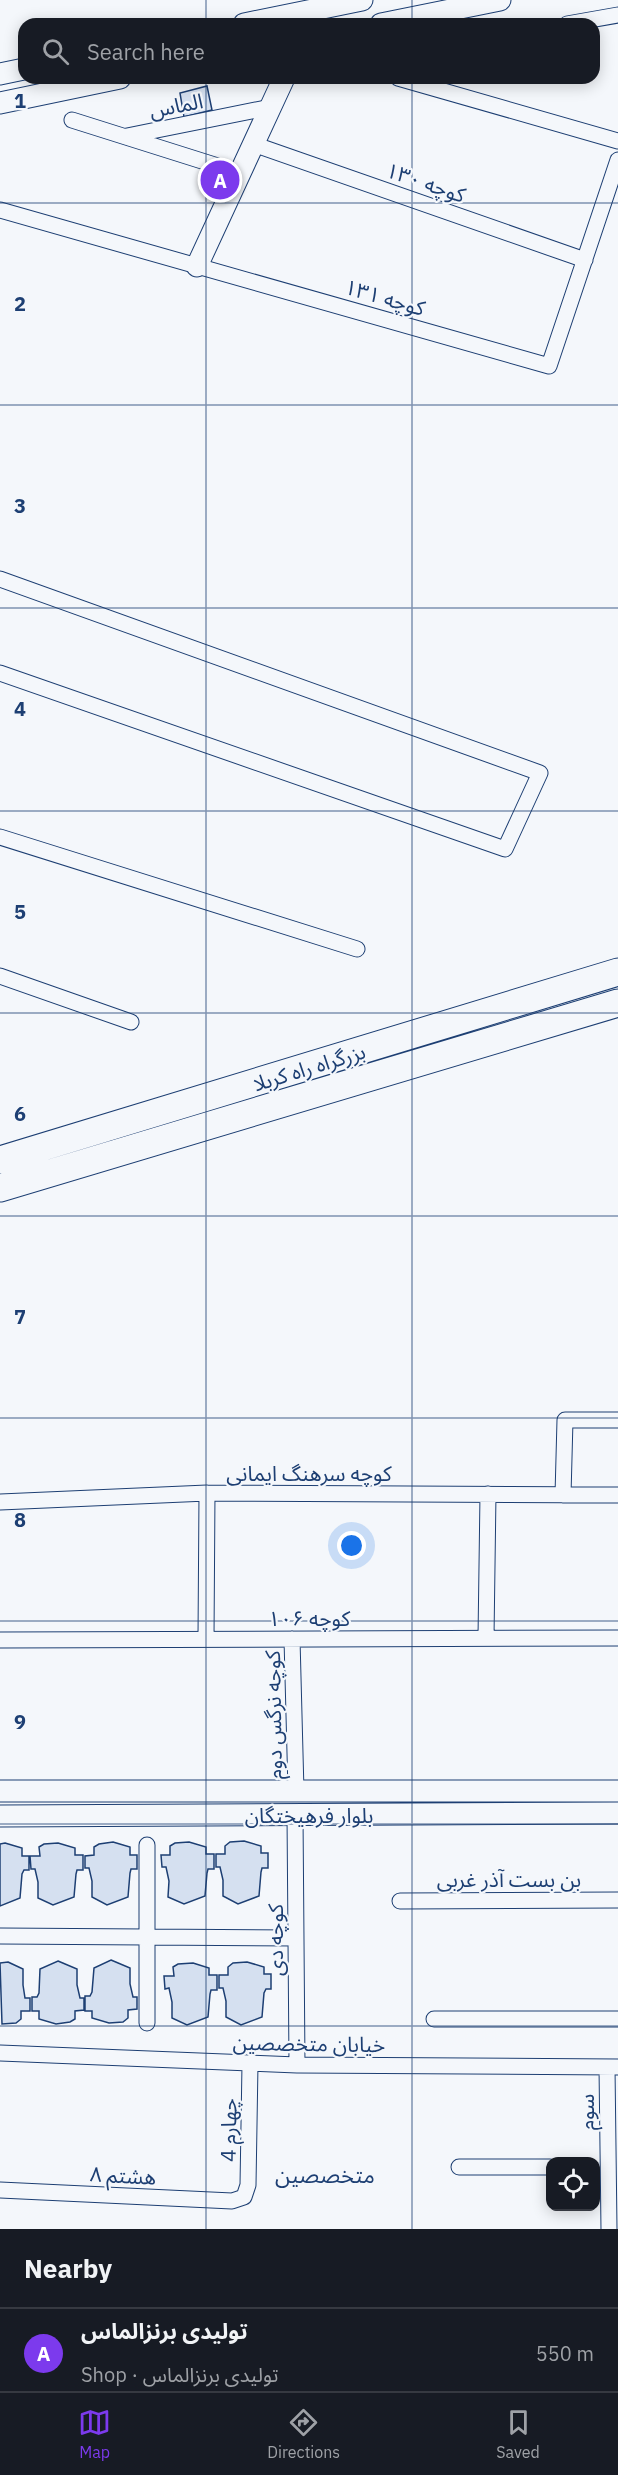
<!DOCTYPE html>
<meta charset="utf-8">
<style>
:root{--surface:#171b24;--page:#242831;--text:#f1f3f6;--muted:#9ea1a6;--line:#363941;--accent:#7c3aed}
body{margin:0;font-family:"IBM Plex Sans","Noto Sans Arabic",sans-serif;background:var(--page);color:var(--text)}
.controls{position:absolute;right:18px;bottom:18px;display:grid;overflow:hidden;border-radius:12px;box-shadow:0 3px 15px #0003}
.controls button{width:54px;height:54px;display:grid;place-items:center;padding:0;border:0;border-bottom:2px solid var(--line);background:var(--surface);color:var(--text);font:30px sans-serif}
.you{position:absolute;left:352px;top:1546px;width:21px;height:21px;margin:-15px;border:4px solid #fff;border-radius:50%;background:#1a73e8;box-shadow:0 0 0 9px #1a73e833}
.badge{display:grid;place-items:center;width:39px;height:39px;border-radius:50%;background:var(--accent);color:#fff;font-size:20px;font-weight:700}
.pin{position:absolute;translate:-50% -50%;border:3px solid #fff;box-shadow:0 2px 6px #0006}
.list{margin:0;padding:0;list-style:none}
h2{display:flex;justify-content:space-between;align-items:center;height:78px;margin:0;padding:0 24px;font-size:26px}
h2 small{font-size:20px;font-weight:400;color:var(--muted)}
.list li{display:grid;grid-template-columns:39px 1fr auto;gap:18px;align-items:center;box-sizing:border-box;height:84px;padding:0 24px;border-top:2px solid var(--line)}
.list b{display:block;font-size:22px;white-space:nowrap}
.list p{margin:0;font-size:20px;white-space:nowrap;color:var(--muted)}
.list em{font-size:20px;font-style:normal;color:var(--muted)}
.icon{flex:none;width:33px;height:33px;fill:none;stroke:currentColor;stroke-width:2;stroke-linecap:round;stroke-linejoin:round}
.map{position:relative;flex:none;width:618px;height:2229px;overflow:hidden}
.search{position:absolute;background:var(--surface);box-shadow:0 3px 15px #0003;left:18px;right:18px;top:18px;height:66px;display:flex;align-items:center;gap:15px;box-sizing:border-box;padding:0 21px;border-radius:18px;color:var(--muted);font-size:22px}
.sheet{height:162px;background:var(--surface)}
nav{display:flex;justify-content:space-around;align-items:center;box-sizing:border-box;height:84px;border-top:2px solid var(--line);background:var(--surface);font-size:16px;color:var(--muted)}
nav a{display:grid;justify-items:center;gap:3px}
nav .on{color:var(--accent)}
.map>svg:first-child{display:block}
</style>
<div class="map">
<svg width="618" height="2229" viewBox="0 0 618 2229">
<rect width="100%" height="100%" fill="#f4f7fb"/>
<path fill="#d5e0f0" stroke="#1d3f73" stroke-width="1.5" d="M 207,86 L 212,110 L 184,117 L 180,93 Z
M 212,166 L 237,175 L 228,195 L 204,186 Z
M 244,1841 L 261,1846 L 261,1853 L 268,1853 L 268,1868 L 262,1868 L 261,1872 L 259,1896 L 238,1904 L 223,1896 L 223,1880 L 220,1867 L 216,1867 L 216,1854 L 225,1854 L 225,1846 L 230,1842 Z
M 113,1842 L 130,1847 L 130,1855 L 137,1855 L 137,1869 L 131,1869 L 130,1873 L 128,1897 L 107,1905 L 92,1897 L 92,1881 L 89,1868 L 85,1868 L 85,1856 L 94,1855 L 94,1847 L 99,1844 Z
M 189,1842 L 206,1847 L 206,1854 L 214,1854 L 214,1869 L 208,1869 L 207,1873 L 205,1896 L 184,1904 L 168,1897 L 169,1881 L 166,1867 L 162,1867 L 161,1855 L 170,1855 L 170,1846 L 175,1843 Z
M 5,1843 L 22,1848 L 22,1856 L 29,1856 L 29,1870 L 24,1870 L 22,1874 L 20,1898 L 0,1906 L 0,1844 Z
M 58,1843 L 75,1848 L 75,1855 L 83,1855 L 83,1870 L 77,1870 L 76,1874 L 74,1897 L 53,1905 L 38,1898 L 38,1882 L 35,1869 L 31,1869 L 30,1856 L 40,1856 L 39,1847 L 44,1844 Z
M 111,1960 L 130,1968 L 130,1984 L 133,1997 L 137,1997 L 137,2009 L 128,2010 L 128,2018 L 123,2022 L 109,2023 L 92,2018 L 92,2011 L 85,2011 L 85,1996 L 90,1996 L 92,1992 L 94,1968 Z
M 58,1961 L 77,1969 L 77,1985 L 80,1998 L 84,1998 L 84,2010 L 75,2011 L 75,2019 L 70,2022 L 56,2024 L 39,2019 L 39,2011 L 32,2011 L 32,1997 L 37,1997 L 39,1993 L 40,1969 Z
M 8,1962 L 23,1969 L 23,1985 L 25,1998 L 30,1998 L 30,2011 L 21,2011 L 21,2019 L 16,2023 L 2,2024 L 0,1963 Z
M 247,1962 L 264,1967 L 264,1974 L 271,1974 L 271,1989 L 266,1989 L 264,1993 L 262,2017 L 241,2025 L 226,2017 L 226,2001 L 223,1988 L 219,1988 L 219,1975 L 228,1975 L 228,1967 L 233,1963 Z
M 193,1963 L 209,1968 L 209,1975 L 217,1975 L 217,1990 L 211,1990 L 210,1994 L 208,2017 L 187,2025 L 172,2018 L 172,2002 L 169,1988 L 165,1989 L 164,1976 L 174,1976 L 173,1967 L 178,1964 Z"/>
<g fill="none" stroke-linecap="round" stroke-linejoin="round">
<g stroke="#1d3f73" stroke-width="17">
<path id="street" d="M 567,24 L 618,15
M 398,78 L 618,141
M 72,120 L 240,173
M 127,136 L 271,107
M 253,144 L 585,260
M 0,210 L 549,366 L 618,160
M 0,579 L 540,773 L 505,849 L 0,673
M 0,837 L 357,949
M 0,976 L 131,1022
M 563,1495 L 565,1420 L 618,1420
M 0,1502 L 207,1493 L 618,1495
M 486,1638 L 488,1494
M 206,1639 L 207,1493
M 292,1639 L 296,1791
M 0,1640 L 618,1638
M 295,1815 L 297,2065
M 147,1845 L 147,2023
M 400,1901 L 618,1900
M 0,1936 L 296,1938
M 434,2019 L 618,2019
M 0,2053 L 297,2065 L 618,2067
M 607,2067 L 609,2229
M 459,2167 L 550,2167
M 0,2190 L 232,2201 L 244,2197 L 248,2185 L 250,2064"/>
</g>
<g stroke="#1d3f73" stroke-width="23">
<path id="secondary" d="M 244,24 L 362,0
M 381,24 L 500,0
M 0,74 L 24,69
M 0,103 L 120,78
M 197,266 L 284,78
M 0,1791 L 618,1791
M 0,1816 L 618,1813"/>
</g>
<g stroke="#1d3f73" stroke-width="29">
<path id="highway" d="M 0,1160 L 618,972
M 0,1188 L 618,1003"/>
</g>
<use href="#street" stroke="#f4f7fb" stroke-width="15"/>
<use href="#secondary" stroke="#f4f7fb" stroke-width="21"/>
<use href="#highway" stroke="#f4f7fb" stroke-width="27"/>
</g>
<path fill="none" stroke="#1d3f73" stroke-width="1.5" stroke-opacity="0.55" d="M 206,0 L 206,24M 412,0 L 412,24M 206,78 L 206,2229M 412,78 L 412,2229M 0,203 L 618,203M 0,405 L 618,405M 0,608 L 618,608M 0,811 L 618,811M 0,1013 L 618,1013M 0,1216 L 618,1216M 0,1418 L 618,1418M 0,1621 L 618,1621M 0,1824 L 618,1824M 0,2026 L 618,2026"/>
<g text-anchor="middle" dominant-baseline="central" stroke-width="4.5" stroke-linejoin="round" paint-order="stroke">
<g font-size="21" fill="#1d3f73" stroke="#f4f7fb">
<text transform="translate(176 105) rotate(-11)">الماس</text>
<text transform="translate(426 182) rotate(19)">کوچه ۱۳۰</text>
<text transform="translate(385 297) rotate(16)">کوچه ۱۳۱</text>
<text transform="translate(309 1067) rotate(-17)">بزرگراه راه کربلا</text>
<text x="309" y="1473">کوچه سرهنگ ایمانی</text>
<text x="309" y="1618">کوچه ۱۰۶</text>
<text transform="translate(273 1715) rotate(-91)">کوچه نرگس دوم</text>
<text x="309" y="1815">بلوار فرهیختگان</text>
<text x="509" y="1879">بن بست آذر غربی</text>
<text transform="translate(275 1940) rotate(-90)">کوچه دی</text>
<text transform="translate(309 2043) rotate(1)">خیابان متخصصین</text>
<text transform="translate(586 2112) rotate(-90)">سوم</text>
<text transform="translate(228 2130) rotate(-89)">چهارم 4</text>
<text transform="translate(123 2175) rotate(3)">هشتم ۸</text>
</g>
<g font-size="22" fill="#1d3f73" stroke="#f4f7fb">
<text x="325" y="2174">متخصصین</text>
</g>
</g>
<g font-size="20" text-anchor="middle" font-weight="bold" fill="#1d3f73" stroke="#f4f7fb" stroke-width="4.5" stroke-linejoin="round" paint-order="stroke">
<text x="20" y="108">1</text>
<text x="20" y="311">2</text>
<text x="20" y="513">3</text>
<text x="20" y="716">4</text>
<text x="20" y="919">5</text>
<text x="20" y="1121">6</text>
<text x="20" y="1324">7</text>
<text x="20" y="1527">8</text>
<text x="20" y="1729">9</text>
</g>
</svg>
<div class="controls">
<button><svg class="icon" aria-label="locate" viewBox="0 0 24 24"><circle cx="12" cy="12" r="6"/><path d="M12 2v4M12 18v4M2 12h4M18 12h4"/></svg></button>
</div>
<div class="you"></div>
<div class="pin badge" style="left:220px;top:180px">A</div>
<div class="search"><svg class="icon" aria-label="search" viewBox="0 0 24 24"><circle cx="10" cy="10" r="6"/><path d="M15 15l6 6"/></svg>Search here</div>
</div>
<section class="sheet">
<h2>Nearby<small></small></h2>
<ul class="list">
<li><span class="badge">A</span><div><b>تولیدی برنزالماس</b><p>Shop · تولیدی برنزالماس</p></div><em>550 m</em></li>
</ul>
</section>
<nav>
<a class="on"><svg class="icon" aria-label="map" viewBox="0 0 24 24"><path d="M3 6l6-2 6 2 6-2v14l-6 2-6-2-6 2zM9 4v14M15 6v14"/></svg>Map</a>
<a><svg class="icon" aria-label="directions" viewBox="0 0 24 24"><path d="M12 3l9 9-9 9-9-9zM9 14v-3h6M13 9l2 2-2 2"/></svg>Directions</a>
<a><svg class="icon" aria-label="saved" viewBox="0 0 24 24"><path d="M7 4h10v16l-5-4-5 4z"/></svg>Saved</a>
</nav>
